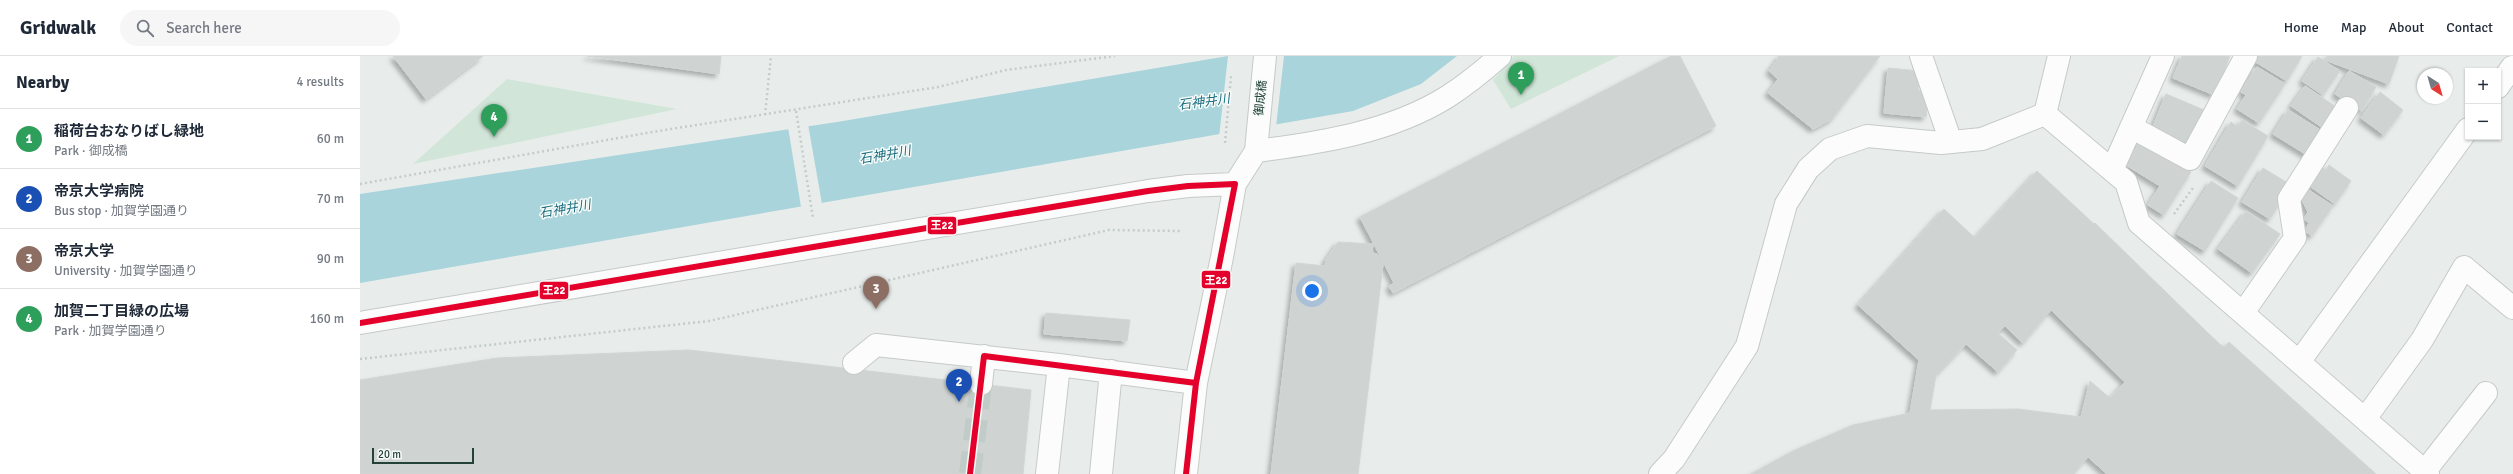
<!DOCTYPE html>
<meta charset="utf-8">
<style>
:root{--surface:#fff;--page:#f6f6f7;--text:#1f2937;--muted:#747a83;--line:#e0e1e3;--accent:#697e78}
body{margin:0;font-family:Signika,"Noto Sans JP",sans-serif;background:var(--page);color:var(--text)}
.controls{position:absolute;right:12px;top:12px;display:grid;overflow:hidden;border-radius:0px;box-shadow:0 1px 3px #0004}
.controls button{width:36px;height:36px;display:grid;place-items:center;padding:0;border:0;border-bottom:1px solid var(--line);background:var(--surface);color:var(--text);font:20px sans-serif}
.compass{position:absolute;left:2057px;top:12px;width:36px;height:36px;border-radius:50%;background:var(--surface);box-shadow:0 1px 3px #0004;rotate:143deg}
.scale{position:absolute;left:12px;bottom:10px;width:102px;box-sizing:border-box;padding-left:4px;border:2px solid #24423a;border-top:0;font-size:11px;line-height:14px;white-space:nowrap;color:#24423a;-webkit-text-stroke:3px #f7fbf9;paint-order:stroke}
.you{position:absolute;left:952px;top:235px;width:14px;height:14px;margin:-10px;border:3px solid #fff;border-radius:50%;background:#1a73e8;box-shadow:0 0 0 6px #1a73e833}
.badge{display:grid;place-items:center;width:26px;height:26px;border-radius:50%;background:var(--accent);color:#fff;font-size:13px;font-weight:700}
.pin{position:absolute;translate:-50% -33px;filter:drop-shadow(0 1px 2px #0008)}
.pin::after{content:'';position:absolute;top:21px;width:14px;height:12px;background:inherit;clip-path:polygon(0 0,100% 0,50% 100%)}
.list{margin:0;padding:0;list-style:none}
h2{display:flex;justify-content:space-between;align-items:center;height:52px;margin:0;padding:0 16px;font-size:17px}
h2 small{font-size:13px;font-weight:400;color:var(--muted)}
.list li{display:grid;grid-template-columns:26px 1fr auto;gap:12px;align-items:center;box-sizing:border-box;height:60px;padding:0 16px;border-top:1px solid var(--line)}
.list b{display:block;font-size:15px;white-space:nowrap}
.list p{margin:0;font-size:13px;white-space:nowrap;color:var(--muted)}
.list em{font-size:13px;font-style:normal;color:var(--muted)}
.icon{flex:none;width:22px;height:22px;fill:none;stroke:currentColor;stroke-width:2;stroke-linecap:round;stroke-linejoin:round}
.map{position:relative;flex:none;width:2153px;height:418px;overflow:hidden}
header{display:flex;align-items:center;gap:24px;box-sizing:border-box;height:56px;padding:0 20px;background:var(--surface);border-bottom:1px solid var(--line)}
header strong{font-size:19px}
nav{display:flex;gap:22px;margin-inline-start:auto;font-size:14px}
.search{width:280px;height:36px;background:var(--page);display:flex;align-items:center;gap:10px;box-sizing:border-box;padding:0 14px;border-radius:22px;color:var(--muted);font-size:15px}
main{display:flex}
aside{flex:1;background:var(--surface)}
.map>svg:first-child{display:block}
</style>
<header>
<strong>Gridwalk</strong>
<div class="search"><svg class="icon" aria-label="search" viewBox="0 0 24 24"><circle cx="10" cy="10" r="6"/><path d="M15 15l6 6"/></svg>Search here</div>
<nav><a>Home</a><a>Map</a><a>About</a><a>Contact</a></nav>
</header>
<main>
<aside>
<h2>Nearby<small>4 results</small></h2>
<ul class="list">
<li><span class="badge" style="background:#2e9e5b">1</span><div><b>稲荷台おなりばし緑地</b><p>Park · 御成橋</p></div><em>60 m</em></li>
<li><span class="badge" style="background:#1a4fb4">2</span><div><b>帝京大学病院</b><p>Bus stop · 加賀学園通り</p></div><em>70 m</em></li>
<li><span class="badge" style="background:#8d6e63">3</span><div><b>帝京大学</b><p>University · 加賀学園通り</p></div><em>90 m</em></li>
<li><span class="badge" style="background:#2e9e5b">4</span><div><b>加賀二丁目緑の広場</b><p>Park · 加賀学園通り</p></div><em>160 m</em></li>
</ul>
</aside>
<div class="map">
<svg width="2153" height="418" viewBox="0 0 2153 418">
<defs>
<filter id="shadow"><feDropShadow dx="-3.5" dy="3.5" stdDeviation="2" flood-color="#0004"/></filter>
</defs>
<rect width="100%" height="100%" fill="#e8edeb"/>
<path fill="#d1e6d8" d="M 1154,0 L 1259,0 L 1151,53 L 1133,24 Z
M 147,23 L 317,53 L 53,108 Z"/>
<path fill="#a9d4db" d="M 868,0 L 1097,0 L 1061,28 L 993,55 L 0,227 L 0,138 L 477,66 Z"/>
<path fill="#e8edeb" d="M 868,0 L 924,0 L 916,71 L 859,81 Z
M 448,68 L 462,148 L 441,151 L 428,71 Z"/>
<path fill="#cfd4d2" stroke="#d1d6d4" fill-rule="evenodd" filter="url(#shadow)" d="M 33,0 L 123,0 L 66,43 Z
M 227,0 L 361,0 L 359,18 Z
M 1311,0 L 1320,0 L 1356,70 L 1033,237 L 1029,230 L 1034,227 L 1000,161 Z
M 1418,0 L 1520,0 L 1472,63 L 1453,73 L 1408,37 L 1418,23 L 1409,15 L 1419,1 Z
M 1822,0 L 1870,0 L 1854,39 L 1813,22 Z
M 1891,0 L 1942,0 L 1927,25 L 1889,2 Z
M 1967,0 L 2039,0 L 2029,28 L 1965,4 Z
M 1958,1 L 1980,15 L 1963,39 L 1942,25 Z
M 1897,11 L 1925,28 L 1899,67 L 1877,53 L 1886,39 L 1881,36 Z
M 1528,12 L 1560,15 L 1558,34 L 1569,35 L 1566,61 L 1524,57 Z
M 1989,15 L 2016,31 L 2002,55 L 1975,38 Z
M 1945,30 L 1979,53 L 1966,74 L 1931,50 Z
M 2020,36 L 2043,54 L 2024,79 L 2001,62 Z
M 1806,38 L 1844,54 L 1829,87 L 1792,73 Z
M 1928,54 L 1965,77 L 1950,101 L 1913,78 Z
M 1882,64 L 1908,80 L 1878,130 L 1845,110 L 1871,66 L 1878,71 Z
M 1781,84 L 1831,116 L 1804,159 L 1788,149 L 1800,130 L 1766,109 Z
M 1958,109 L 1966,114 L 1969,109 L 1991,125 L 1975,148 L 1951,131 L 1955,125 L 1949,121 Z
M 1903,112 L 1931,129 L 1910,163 L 1882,146 Z
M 1677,115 L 1734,168 L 1735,167 L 1846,275 L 1864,292 L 1869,286 L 2016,418 L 1747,418 L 1728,401 L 1712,418 L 1391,418 L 1435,394 L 1493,369 L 1550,357 L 1559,304 L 1498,249 L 1584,153 L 1615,182 ZM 1691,254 L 1765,326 L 1750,342 L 1730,325 L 1721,361 L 1658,353 L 1570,354 L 1576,319 L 1606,288 L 1638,316 L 1657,294 L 1638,277 L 1645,270 L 1663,287 Z
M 1851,125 L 1878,142 L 1845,195 L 1817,178 Z
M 1947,133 L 1973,150 L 1952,180 L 1945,175 L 1949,167 L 1944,163 L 1948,156 L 1940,140 Z
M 1886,155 L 1920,178 L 1892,217 L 1858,193 Z
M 978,186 L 1013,188 L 1012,197 L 1017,198 L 1023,208 L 998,418 L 911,418 L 936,207 L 965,210 L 966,204 Z
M 686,257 L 770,264 L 767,285 L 684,278 Z
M 329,294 L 671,334 L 663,418 L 0,418 L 0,324 L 137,302 Z"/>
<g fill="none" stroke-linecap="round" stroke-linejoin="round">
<path stroke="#c1cbc8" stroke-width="22" stroke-dasharray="22 11" stroke-linecap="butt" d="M 610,418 L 621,328"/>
<g stroke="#c5cac8" stroke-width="24">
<path id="minor" d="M 1561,0 L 1591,86
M 2138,31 L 2152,11
M 1685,58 L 1766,126 L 1779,167 L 2068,418
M 1685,58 L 1699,0
M 1771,71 L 1830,103 L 1886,0
M 896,95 C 960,87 1031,76 1087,41 C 1106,29 1123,15 1140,0
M 1752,114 L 1803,0
M 1883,257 L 1935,182 L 1929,143 L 1987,52
M 0,267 L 788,135 L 828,130 L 875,128
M 1939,306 L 2108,73
M 494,307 L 516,289 L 699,309 L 836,327
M 621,328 L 624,300
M 2005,363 L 2062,284 L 2104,211 L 2153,252
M 2065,415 L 2126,337
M 687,418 L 699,309
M 741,418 L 751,315
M 826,418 L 836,327 L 862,201 L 875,128 L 896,95 L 905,0
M 1300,418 L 1314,403 L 1387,290 L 1426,148 L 1448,113 L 1470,93 L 1507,80 L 1581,87 L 1622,83 L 1685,58"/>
</g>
<path stroke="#c3ccca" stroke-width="2.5" stroke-dasharray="2 3" stroke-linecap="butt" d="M 436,55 L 453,162
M 405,59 L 411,0
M 865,87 L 871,20
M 0,128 L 292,76 L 578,31 L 646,14 L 755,0
M 1814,158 L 1833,132
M 0,303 L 349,265 L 749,174 L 821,175"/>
<use href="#minor" stroke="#fcfcfc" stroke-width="22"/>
<g stroke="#f7fbf9" stroke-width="9">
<path id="bus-1" d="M 0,267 L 788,135 L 828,130 L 875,128 L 836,327 L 826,418
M 610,418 L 624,300 L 836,327"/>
</g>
<use href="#bus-1" stroke="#e4002b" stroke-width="6"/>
</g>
<g text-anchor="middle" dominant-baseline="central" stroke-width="3" stroke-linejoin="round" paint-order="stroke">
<g font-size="12" fill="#24423a" stroke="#f7fbf9">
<text transform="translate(901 42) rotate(-84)">御成橋</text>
</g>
<g font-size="13" font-style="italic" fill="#1c6f80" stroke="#f7fbf9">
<text transform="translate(844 46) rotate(-8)">石神井川</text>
<text transform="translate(525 99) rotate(-10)">石神井川</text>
<text transform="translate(205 153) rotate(-10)">石神井川</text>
</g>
</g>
<g stroke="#f7fbf9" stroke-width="1.5">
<rect x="567" y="160" width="30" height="19" rx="4" fill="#e4002b"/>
<rect x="841" y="214" width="30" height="19" rx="4" fill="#e4002b"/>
<rect x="179" y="225" width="30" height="19" rx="4" fill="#e4002b"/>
</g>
<g font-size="11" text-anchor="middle" font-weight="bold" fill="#fff">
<text x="582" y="173">王22</text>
<text x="856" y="228">王22</text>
<text x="194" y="238">王22</text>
</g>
</svg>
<div class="controls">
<button>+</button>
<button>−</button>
</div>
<svg class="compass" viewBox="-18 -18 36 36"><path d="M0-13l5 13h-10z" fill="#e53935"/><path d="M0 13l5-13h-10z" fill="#747a83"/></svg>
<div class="scale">20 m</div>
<div class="you"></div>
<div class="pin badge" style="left:1161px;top:39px;background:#2e9e5b">1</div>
<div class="pin badge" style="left:599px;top:346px;background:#1a4fb4">2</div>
<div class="pin badge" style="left:516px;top:253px;background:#8d6e63">3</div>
<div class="pin badge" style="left:134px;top:81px;background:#2e9e5b">4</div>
</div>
</main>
